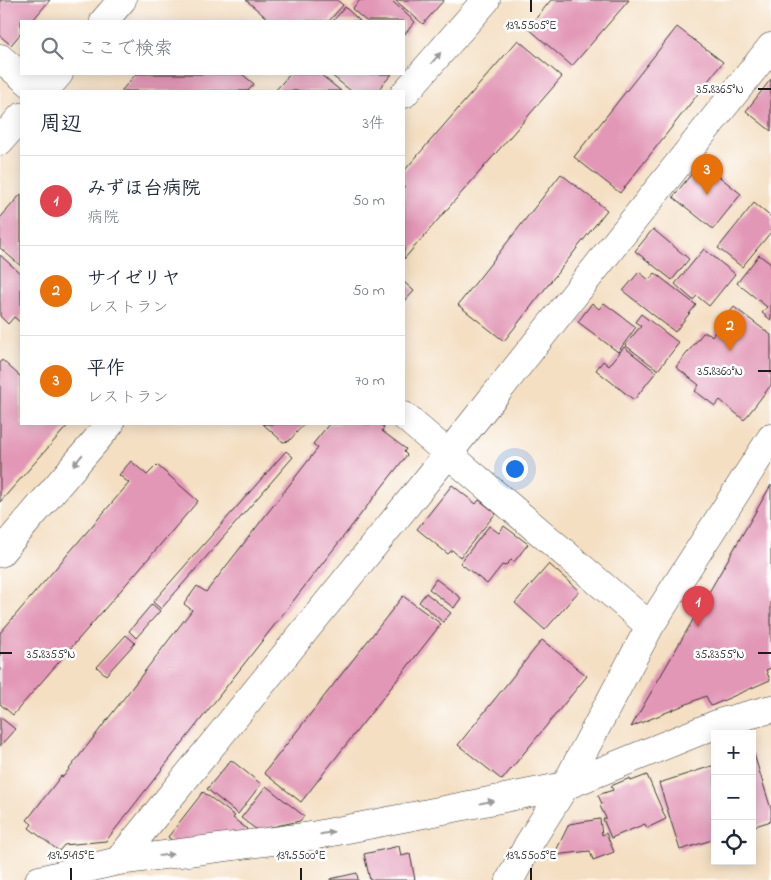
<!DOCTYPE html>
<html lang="ja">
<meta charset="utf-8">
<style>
:root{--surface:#fff;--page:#f2f2f3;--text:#1f2937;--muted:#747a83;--line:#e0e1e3;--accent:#d1495b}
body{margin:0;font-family:"Indie Flower","Klee One",sans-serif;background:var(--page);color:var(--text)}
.controls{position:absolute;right:15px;bottom:15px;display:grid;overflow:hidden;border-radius:0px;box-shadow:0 2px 12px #0003}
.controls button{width:45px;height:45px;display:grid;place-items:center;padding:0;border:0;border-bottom:1px solid var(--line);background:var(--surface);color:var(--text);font:25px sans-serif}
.you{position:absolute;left:514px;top:468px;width:18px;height:18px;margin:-12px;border:4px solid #fff;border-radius:50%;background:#1a73e8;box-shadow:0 0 0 8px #1a73e833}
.badge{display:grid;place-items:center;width:32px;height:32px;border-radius:50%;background:var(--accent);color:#fff;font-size:16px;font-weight:700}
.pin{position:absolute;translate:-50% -41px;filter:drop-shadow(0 1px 2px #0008)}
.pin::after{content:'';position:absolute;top:26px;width:18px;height:15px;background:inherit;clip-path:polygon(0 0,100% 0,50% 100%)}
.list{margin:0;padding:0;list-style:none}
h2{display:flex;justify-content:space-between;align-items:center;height:65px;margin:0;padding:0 20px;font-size:21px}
h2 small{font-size:16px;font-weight:400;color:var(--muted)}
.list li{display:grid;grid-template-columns:32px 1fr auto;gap:15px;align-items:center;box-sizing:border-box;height:90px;padding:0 20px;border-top:1px solid var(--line)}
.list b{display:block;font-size:19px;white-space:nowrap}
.list p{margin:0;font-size:16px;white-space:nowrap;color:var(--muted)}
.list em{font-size:16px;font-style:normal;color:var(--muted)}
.icon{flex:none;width:28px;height:28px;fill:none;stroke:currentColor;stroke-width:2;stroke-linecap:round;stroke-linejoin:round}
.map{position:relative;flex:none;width:771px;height:880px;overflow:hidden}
.search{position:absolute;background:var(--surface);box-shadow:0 2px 12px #0003;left:20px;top:20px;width:385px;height:55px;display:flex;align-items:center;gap:12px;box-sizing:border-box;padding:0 18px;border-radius:0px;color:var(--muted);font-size:19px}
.panel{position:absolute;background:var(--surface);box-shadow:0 2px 12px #0003;left:20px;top:90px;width:385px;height:335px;border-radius:0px}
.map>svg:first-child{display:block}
</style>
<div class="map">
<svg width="771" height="880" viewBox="0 0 771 880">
<rect width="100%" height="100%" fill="#fff"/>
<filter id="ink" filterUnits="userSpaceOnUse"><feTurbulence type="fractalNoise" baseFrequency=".02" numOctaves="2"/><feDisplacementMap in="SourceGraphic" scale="10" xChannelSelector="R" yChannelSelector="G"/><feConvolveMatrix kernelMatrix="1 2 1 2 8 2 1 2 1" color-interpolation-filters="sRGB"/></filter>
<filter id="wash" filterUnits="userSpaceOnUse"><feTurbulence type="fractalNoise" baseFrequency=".0096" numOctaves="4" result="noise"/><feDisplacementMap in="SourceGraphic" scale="20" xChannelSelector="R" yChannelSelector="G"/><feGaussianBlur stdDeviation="1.12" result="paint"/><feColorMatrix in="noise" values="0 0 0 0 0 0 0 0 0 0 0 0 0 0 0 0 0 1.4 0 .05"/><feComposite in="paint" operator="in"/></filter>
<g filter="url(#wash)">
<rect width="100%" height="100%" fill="#f4dfc3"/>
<g id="blocks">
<path fill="#e297b6" d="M 0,0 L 50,0 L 32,21 L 21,21 L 21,33 L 11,45 L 0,36 Z
M 246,0 L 337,0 L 343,5 L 329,21 L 270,21 Z
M 360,0 L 391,0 L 415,22 L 404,35 L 404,21 L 366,21 L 352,9 Z
M 395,0 L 444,0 L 423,24 Z
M 551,0 L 629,0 L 572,66 L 528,28 Z
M 345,7 L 360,21 L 333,21 Z
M 677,27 L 723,62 L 620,193 L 574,157 Z
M 518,40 L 562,77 L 404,259 L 404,171 Z
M 136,74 L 242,74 L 254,84 L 248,91 L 121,91 Z
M 290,74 L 320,74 L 341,91 L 275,91 Z
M 330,74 L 392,74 L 377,91 L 351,91 Z
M 771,79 L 771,131 L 746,111 Z
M 701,162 L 741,194 L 713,229 L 673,197 Z
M 561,174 L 607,210 L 504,341 L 458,305 Z
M 21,194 L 21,266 L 0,248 L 0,218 Z
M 754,203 L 771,217 L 771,232 L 742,267 L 718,248 Z
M 653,229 L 689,259 L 672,280 L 635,251 Z
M 704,249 L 735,274 L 709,306 L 697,296 L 693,300 L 675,284 Z
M 0,255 L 21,274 L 21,323 L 14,317 L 8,324 L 0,316 Z
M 759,255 L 771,264 L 771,320 L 762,313 L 767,307 L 737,283 Z
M 639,272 L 649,280 L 655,273 L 696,305 L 675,332 L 623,291 Z
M 404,282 L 414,291 L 404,302 Z
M 592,303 L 599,309 L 604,303 L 636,327 L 618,352 L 578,322 Z
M 734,307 L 771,335 L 771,385 L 744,420 L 720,400 L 715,406 L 695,391 L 699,385 L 676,367 L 703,333 L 709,333 L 712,336 Z
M 641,314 L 679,343 L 658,370 L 625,345 L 641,326 L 635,322 Z
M 624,347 L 656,372 L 634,400 L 596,370 L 603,361 L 609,366 Z
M 2,360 L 21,377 L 21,424 L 69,424 L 0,502 L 0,363 Z
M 263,424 L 304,424 L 289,441 L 283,442 Z
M 329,424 L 379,424 L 384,427 L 382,431 L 406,449 L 404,452 L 407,455 L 106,841 L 64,845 L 59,851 L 29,828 L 32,824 L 27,820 L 61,776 L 63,777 L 192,610 L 184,604 L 197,586 L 206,592 L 318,448 L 313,444 Z
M 286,451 L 293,457 L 161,609 L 153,602 Z
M 131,461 L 147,475 L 157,465 L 198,501 L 13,715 L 0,704 L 0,633 L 129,483 L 119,475 Z
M 452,485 L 476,504 L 479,500 L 496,513 L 460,557 L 452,550 L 448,554 L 417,529 Z
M 771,485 L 771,668 L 766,670 L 770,680 L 711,706 L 706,696 L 631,727 Z
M 489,526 L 499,533 L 504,526 L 528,544 L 514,562 L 511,560 L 505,566 L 502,565 L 487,584 L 460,563 Z
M 549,564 L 579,591 L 545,630 L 515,603 Z
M 436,579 L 461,598 L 454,608 L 429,589 Z
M 426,593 L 451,613 L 443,622 L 419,602 Z
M 403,596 L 441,624 L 301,802 L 264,773 Z
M 152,604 L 160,611 L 136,638 L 129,631 Z
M 126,635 L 135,643 L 106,675 L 97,667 Z
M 542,640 L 587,676 L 502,780 L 458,745 Z
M 0,717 L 15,729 L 0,746 Z
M 753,751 L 771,809 L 771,821 L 752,827 Z
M 231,760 L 261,784 L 238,814 L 207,789 Z
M 715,765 L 715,839 L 680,850 L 659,783 Z
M 647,775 L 666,819 L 647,828 L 645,824 L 611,838 L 603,819 L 606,818 L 600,806 L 602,804 L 598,795 L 613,790 L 611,786 L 630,778 L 631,781 Z
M 266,786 L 304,816 L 300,821 L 257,830 L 241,818 Z
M 203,792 L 235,816 L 233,818 L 247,829 L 238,839 L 179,846 L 168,837 Z
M 600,819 L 602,835 L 606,833 L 614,852 L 593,860 L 590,851 L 554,855 L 569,824 Z
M 399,846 L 401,856 L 410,854 L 415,880 L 370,880 L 364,854 Z
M 357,873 L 358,880 L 330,880 L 330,879 Z"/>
</g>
</g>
<g filter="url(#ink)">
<use href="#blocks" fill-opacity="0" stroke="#3c3935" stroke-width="1"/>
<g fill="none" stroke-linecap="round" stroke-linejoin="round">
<g stroke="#3c3935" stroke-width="29">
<path id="minor" d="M 104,21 L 122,0
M 0,58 L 39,91
M 44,91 L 59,74
M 404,94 L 486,0
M 0,141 L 21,117
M 404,416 L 650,626
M 0,553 L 110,424
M 118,861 L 448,454 L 771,47
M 39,880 L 118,861 L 312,836 L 565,786 L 722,722 L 771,709
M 510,880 L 528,845 L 565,786 L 650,626 L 771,438"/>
</g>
<use href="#minor" stroke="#fff" stroke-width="28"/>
</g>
<defs><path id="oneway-solid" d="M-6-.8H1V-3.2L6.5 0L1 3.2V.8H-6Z" transform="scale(1.25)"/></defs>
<g fill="#999">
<use href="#oneway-solid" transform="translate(436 58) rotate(-49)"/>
<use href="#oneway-solid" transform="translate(78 460) rotate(130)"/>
<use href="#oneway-solid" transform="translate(487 802) rotate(-11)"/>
<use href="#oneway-solid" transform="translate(327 833) rotate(-11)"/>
<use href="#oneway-solid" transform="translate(166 855) rotate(-7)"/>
</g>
</g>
<path fill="none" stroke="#1c1c1c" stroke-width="2" d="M 531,0 L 531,12M 758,89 L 771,89M 758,371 L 771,371M 0,653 L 12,653M 758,653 L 771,653M 71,868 L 71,880M 301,868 L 301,880M 531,868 L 531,880"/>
<g font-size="12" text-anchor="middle" fill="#1c1c1c" stroke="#fff" stroke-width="5" stroke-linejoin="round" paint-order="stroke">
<text x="531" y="29">139.5505°E</text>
<text x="720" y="93">35.8365°N</text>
<text x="720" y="375">35.8360°N</text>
<text x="51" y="658">35.8355°N</text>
<text x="720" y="658">35.8355°N</text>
<text x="71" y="859">139.5495°E</text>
<text x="301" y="859">139.5500°E</text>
<text x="531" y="859">139.5505°E</text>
</g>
</svg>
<div class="controls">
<button>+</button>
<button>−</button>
<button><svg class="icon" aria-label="locate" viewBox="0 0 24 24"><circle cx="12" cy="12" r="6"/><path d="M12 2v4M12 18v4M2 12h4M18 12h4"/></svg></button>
</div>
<div class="you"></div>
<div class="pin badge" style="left:698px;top:627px;background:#e0444e">1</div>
<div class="pin badge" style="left:730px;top:351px;background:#e8710a">2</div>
<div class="pin badge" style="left:707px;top:195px;background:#e8710a">3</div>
<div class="search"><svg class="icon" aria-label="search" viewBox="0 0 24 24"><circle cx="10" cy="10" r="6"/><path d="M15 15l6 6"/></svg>ここで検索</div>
<section class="panel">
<h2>周辺<small>3件</small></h2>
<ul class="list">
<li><span class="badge" style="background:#e0444e">1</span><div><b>みずほ台病院</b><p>病院</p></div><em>50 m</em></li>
<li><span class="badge" style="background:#e8710a">2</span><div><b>サイゼリヤ</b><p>レストラン</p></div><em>50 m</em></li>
<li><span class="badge" style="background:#e8710a">3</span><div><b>平作</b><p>レストラン</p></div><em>70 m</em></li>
</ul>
</section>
</div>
